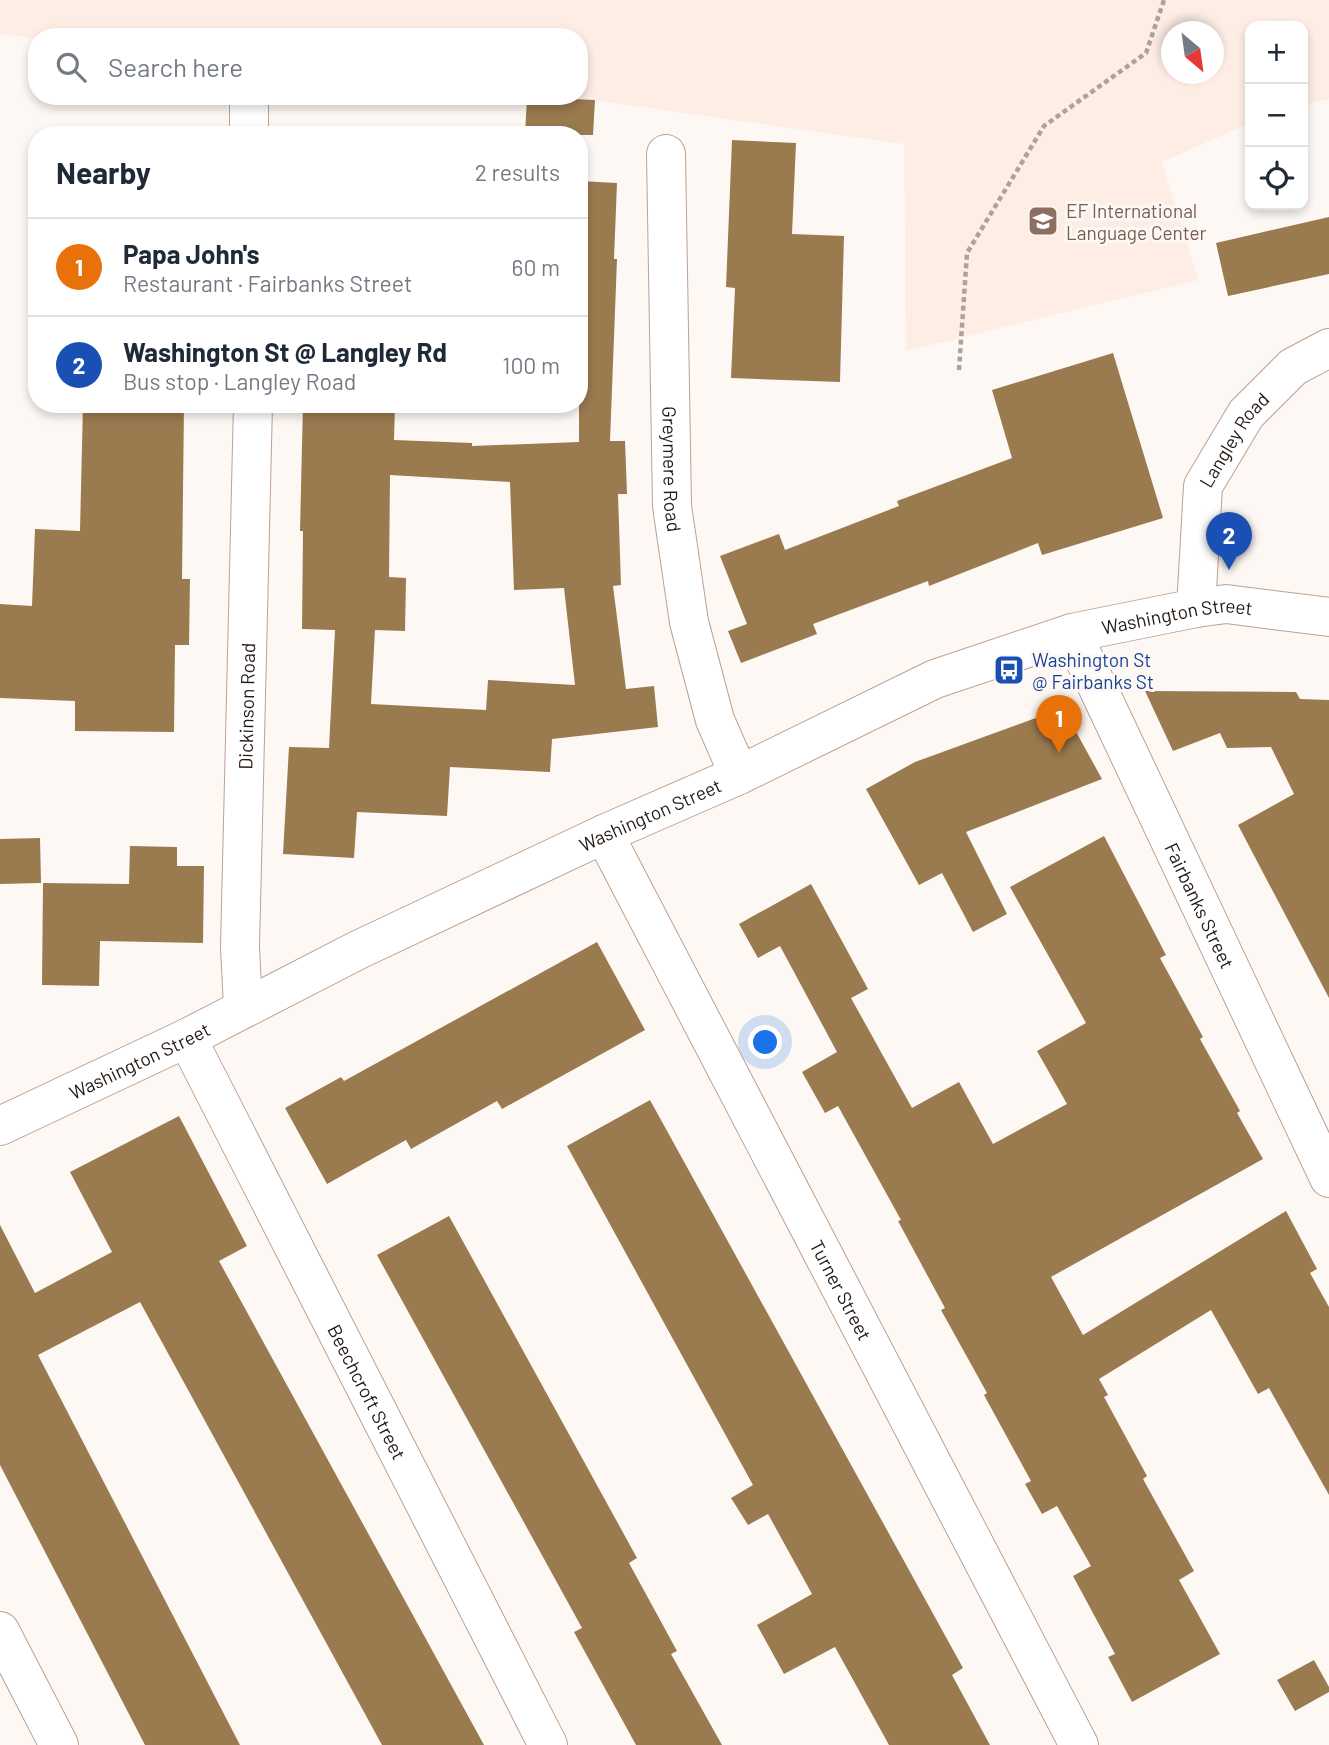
<!DOCTYPE html>
<meta charset="utf-8">
<style>
:root{--surface:#fff;--page:#f6f6f7;--text:#1f2937;--muted:#747a83;--line:#e0e1e3;--accent:#7c3aed}
body{margin:0;font-family:Barlow,sans-serif;background:var(--page);color:var(--text)}
.controls{position:absolute;right:21px;top:21px;display:grid;overflow:hidden;border-radius:14px;box-shadow:0 4px 10px #0003}
.controls button{width:63px;height:63px;display:grid;place-items:center;padding:0;border:0;border-bottom:2px solid var(--line);background:var(--surface);color:var(--text);font:35px sans-serif}
.compass{position:absolute;left:1161px;top:21px;width:63px;height:63px;border-radius:50%;background:var(--surface);box-shadow:0 4px 10px #0003;rotate:151deg}
.you{position:absolute;left:766px;top:1043px;width:24px;height:24px;margin:-18px;border:5px solid #fff;border-radius:50%;background:#1a73e8;box-shadow:0 0 0 10px #1a73e833}
.badge{display:grid;place-items:center;width:46px;height:46px;border-radius:50%;background:var(--accent);color:#fff;font-size:23px;font-weight:700}
.pin{position:absolute;translate:-50% -58px;filter:drop-shadow(0 2px 4px #0008)}
.pin::after{content:'';position:absolute;top:37px;width:24px;height:21px;background:inherit;clip-path:polygon(0 0,100% 0,50% 100%)}
.list{margin:0;padding:0;list-style:none}
h2{display:flex;justify-content:space-between;align-items:center;height:91px;margin:0;padding:0 28px;font-size:30px}
h2 small{font-size:23px;font-weight:400;color:var(--muted)}
.list li{display:grid;grid-template-columns:46px 1fr auto;gap:21px;align-items:center;box-sizing:border-box;height:98px;padding:0 28px;border-top:2px solid var(--line)}
.list b{display:block;font-size:26px;white-space:nowrap}
.list p{margin:0;font-size:23px;white-space:nowrap;color:var(--muted)}
.list em{font-size:23px;font-style:normal;color:var(--muted)}
.icon{flex:none;width:38px;height:38px;fill:none;stroke:currentColor;stroke-width:2;stroke-linecap:round;stroke-linejoin:round}
.map{position:relative;flex:none;width:1329px;height:1745px;overflow:hidden}
.search{position:absolute;background:var(--surface);box-shadow:0 4px 10px #0003;left:28px;top:28px;width:560px;height:77px;display:flex;align-items:center;gap:18px;box-sizing:border-box;padding:0 24px;border-radius:28px;color:var(--muted);font-size:26px}
.panel{position:absolute;background:var(--surface);box-shadow:0 4px 10px #0003;left:28px;top:126px;width:560px;height:287px;border-radius:28px}
.map>svg:first-child{display:block}
</style>
<div class="map">
<svg width="1329" height="1745" viewBox="0 0 1329 1745">
<rect width="100%" height="100%" fill="#fef8f4"/>
<path fill="#fdede5" fill-rule="evenodd" d="M 0,0 L 1329,0 L 1329,99 L 1303,105 L 1303,26 L 1250,26 L 1250,123 L 1162,162 L 1198,280 L 906,351 L 904,144 L 564,96 L 579,96 L 579,37 L 34,38 L 0,34 ZM 1172,32 L 1214,32 L 1214,74 L 1172,74 Z"/>
<path fill="#9a7a4f" fill-rule="evenodd" d="M 527,97 L 595,100 L 593,135 L 525,135 Z
M 732,140 L 796,143 L 792,234 L 844,236 L 840,382 L 731,378 L 735,288 L 726,287 Z
M 579,181 L 617,183 L 614,259 L 617,259 L 610,441 L 625,441 L 627,494 L 618,494 L 621,585 L 613,586 L 626,689 L 654,686 L 658,727 L 552,739 L 550,772 L 450,767 L 447,816 L 357,812 L 354,858 L 283,854 L 289,747 L 329,748 L 335,630 L 302,629 L 303,531 L 300,531 L 303,404 L 395,404 L 394,440 L 472,443 L 472,446 L 579,442 ZM 390,475 L 510,482 L 514,590 L 564,588 L 575,685 L 488,680 L 486,710 L 371,704 L 375,630 L 405,631 L 406,578 L 389,577 Z
M 1329,217 L 1329,274 L 1228,296 L 1216,243 Z
M 1113,353 L 1163,518 L 1042,555 L 1038,543 L 929,586 L 928,581 L 813,624 L 817,634 L 741,663 L 728,631 L 747,624 L 720,556 L 779,534 L 785,550 L 899,506 L 897,501 L 1012,458 L 992,390 Z
M 83,404 L 184,404 L 182,579 L 190,579 L 189,645 L 175,645 L 174,732 L 75,731 L 75,701 L 0,698 L 0,604 L 32,606 L 35,529 L 80,531 Z
M 1145,691 L 1296,692 L 1300,699 L 1329,700 L 1329,998 L 1238,825 L 1294,794 L 1271,747 L 1227,748 L 1220,733 L 1173,751 Z
M 1063,708 L 1102,779 L 966,832 L 1007,914 L 973,932 L 942,873 L 919,885 L 866,789 L 915,762 Z
M 1104,836 L 1166,955 L 1160,958 L 1203,1037 L 1200,1039 L 1240,1111 L 1237,1113 L 1263,1159 L 1051,1277 L 1083,1335 L 1286,1211 L 1317,1269 L 1310,1273 L 1329,1307 L 1329,1495 L 1269,1388 L 1258,1394 L 1211,1310 L 1099,1379 L 1108,1395 L 1104,1397 L 1147,1476 L 1143,1479 L 1194,1571 L 1179,1580 L 1220,1654 L 1132,1702 L 1108,1657 L 1115,1654 L 1073,1576 L 1091,1566 L 1057,1506 L 1042,1514 L 1025,1484 L 1031,1481 L 984,1395 L 987,1393 L 941,1310 L 945,1308 L 898,1221 L 901,1220 L 838,1106 L 825,1113 L 802,1072 L 837,1052 L 780,946 L 758,958 L 739,924 L 811,884 L 868,989 L 851,998 L 912,1108 L 959,1082 L 993,1144 L 1067,1104 L 1037,1051 L 1086,1023 L 1010,887 Z
M 40,838 L 41,883 L 0,884 L 0,839 Z
M 130,846 L 177,847 L 177,866 L 204,866 L 203,943 L 100,941 L 99,986 L 42,985 L 43,883 L 129,884 Z
M 597,942 L 645,1030 L 502,1109 L 497,1101 L 411,1149 L 406,1140 L 327,1184 L 285,1108 L 341,1077 L 344,1081 Z
M 650,1100 L 963,1668 L 952,1675 L 990,1745 L 889,1745 L 835,1647 L 784,1674 L 757,1625 L 812,1594 L 768,1514 L 748,1525 L 731,1498 L 753,1485 L 567,1146 Z
M 179,1116 L 247,1246 L 219,1261 L 484,1745 L 382,1745 L 140,1302 L 38,1355 L 240,1745 L 145,1745 L 0,1465 L 0,1225 L 35,1293 L 112,1252 L 70,1172 Z
M 449,1216 L 637,1558 L 629,1563 L 677,1651 L 671,1654 L 722,1745 L 636,1745 L 574,1632 L 582,1628 L 377,1255 Z
M 1314,1660 L 1329,1687 L 1329,1692 L 1295,1711 L 1277,1680 Z"/>
<g fill="none" stroke-linecap="round" stroke-linejoin="round">
<g stroke="#bda191" stroke-width="40">
<g id="street">
<path d="M 249,96 L 249,135"/>
<path id="s1" d="M 666,154 L 672,506 L 689,622 L 715,720 L 739,775"/>
<path id="s2" d="M 1196,608 L 1203,486 L 1246,414 L 1293,367 L 1329,348"/>
<path id="s3" d="M 1072,633 L 1329,1178"/>
<path id="s4" d="M 604,834 L 1079,1745"/>
<path id="s5" d="M 243,1007 L 240,947 L 253,404"/>
<path d="M 0,1631 L 59,1745"/>
</g>
</g>
<g stroke="#bda191" stroke-width="40">
<g id="secondary">
<path id="s6" d="M 187,1038 L 548,1745"/>
</g>
</g>
<g stroke="#bda191" stroke-width="40">
<g id="primary">
<path id="s7" d="M 0,1126 L 187,1038 L 358,950 L 604,834 L 739,775 L 935,679 L 1072,633 L 1196,608 L 1226,604 L 1329,617"/>
</g>
</g>
<path stroke="#a9a29d" stroke-width="4.5" stroke-dasharray="5 3.5" stroke-linecap="butt" d="M 959,370 L 967,253 L 1044,126 L 1146,53 L 1164,0"/>
<use href="#street" stroke="#fff" stroke-width="38"/>
<use href="#secondary" stroke="#fff" stroke-width="38"/>
<use href="#primary" stroke="#fff" stroke-width="38"/>
</g>
<defs>
<g id="school-square" transform="scale(1.575)"><rect x="-9" y="-9" width="18" height="18" rx="4" fill="#8d6e63" stroke="#fef8f4"/><path d="M0-5L7-2L0 1L-7-2ZM-4 1L0 2.5L4 1V4Q0 6-4 4Z" fill="#fff"/></g>
<g id="bus-square" transform="scale(1.575)"><rect x="-9" y="-9" width="18" height="18" rx="4" fill="#1a4fb4" stroke="#fef8f4"/><path d="M-5-6H5V4H4V6H2V4H-2V6H-4V4H-5ZM-3.5-4V0h7V-4ZM-3.5 1.2v1.5H-2V1.2ZM2 1.2v1.5H3.5V1.2Z" fill="#fff"/></g>
</defs>
<g fill-rule="evenodd">
<use href="#school-square" x="1043" y="221"/>
<use href="#bus-square" x="1009" y="670"/>
</g>
<g text-anchor="middle" dominant-baseline="central" stroke-width="6" stroke-linejoin="round" paint-order="stroke">
<g font-size="19" fill="#785e54" stroke="#fef8f4" text-anchor="start">
<text x="1066" y="210">EF International<tspan x="1066" dy="22">Language Center</tspan></text>
</g>
<g font-size="19" fill="#241a14" stroke="#fef8f4">
<text stroke="none"><textPath href="#s2" startOffset="178">Langley Road</textPath></text>
<text stroke="none"><textPath href="#s1" startOffset="315">Greymere Road</textPath></text>
<text stroke="none"><textPath href="#s7" startOffset="1288">Washington Street</textPath></text>
<text stroke="none"><textPath href="#s5" startOffset="301">Dickinson Road</textPath></text>
<text stroke="none"><textPath href="#s7" startOffset="721">Washington Street</textPath></text>
<text stroke="none"><textPath href="#s3" startOffset="301">Fairbanks Street</textPath></text>
<text stroke="none"><textPath href="#s7" startOffset="154">Washington Street</textPath></text>
<text stroke="none"><textPath href="#s4" startOffset="514">Turner Street</textPath></text>
<text stroke="none"><textPath href="#s6" startOffset="397">Beechcroft Street</textPath></text>
</g>
<g font-size="19" fill="#164399" stroke="#fef8f4" text-anchor="start">
<text x="1032" y="659">Washington St<tspan x="1032" dy="22">@ Fairbanks St</tspan></text>
</g>
</g>
</svg>
<div class="controls">
<button>+</button>
<button>−</button>
<button><svg class="icon" aria-label="locate" viewBox="0 0 24 24"><circle cx="12" cy="12" r="6"/><path d="M12 2v4M12 18v4M2 12h4M18 12h4"/></svg></button>
</div>
<svg class="compass" viewBox="-18 -18 36 36"><path d="M0-13l5 13h-10z" fill="#e53935"/><path d="M0 13l5-13h-10z" fill="#747a83"/></svg>
<div class="you"></div>
<div class="pin badge" style="left:1059px;top:753px;background:#e8710a">1</div>
<div class="pin badge" style="left:1229px;top:570px;background:#1a4fb4">2</div>
<div class="search"><svg class="icon" aria-label="search" viewBox="0 0 24 24"><circle cx="10" cy="10" r="6"/><path d="M15 15l6 6"/></svg>Search here</div>
<section class="panel">
<h2>Nearby<small>2 results</small></h2>
<ul class="list">
<li><span class="badge" style="background:#e8710a">1</span><div><b>Papa John's</b><p>Restaurant · Fairbanks Street</p></div><em>60 m</em></li>
<li><span class="badge" style="background:#1a4fb4">2</span><div><b>Washington St @ Langley Rd</b><p>Bus stop · Langley Road</p></div><em>100 m</em></li>
</ul>
</section>
</div>
